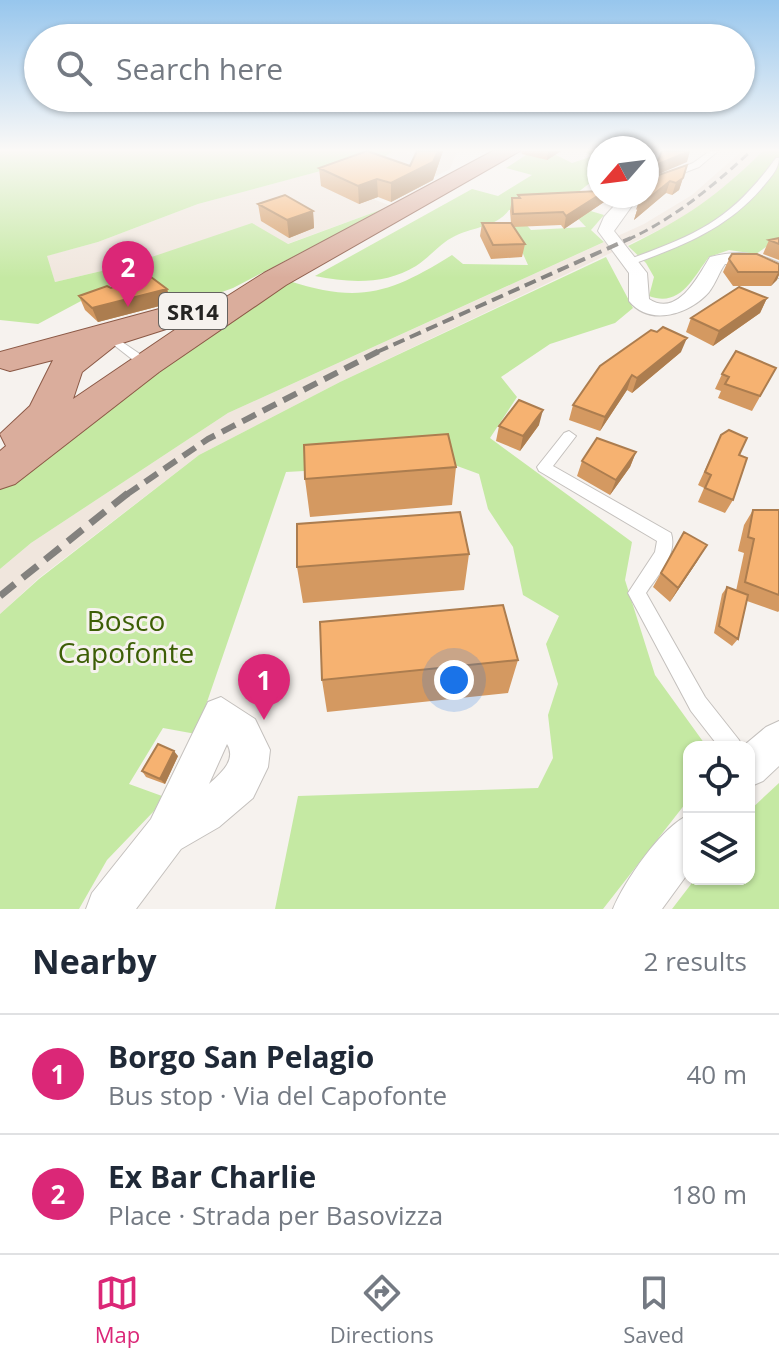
<!DOCTYPE html>
<meta charset="utf-8">
<style>
:root{--surface:#fff;--page:#f2f2f3;--text:#1f2937;--muted:#747a83;--line:#e0e1e3;--accent:#db2777}
body{margin:0;font-family:"Open Sans",sans-serif;background:var(--page);color:var(--text)}
.controls{position:absolute;right:24px;bottom:24px;display:grid;overflow:hidden;border-radius:16px;box-shadow:0 2px 6px #0004}
.controls button{width:72px;height:72px;display:grid;place-items:center;padding:0;border:0;border-bottom:2px solid var(--line);background:var(--surface);color:var(--text);font:40px sans-serif}
.compass{position:absolute;left:587px;top:136px;width:72px;height:72px;border-radius:50%;background:var(--surface);box-shadow:0 2px 6px #0004;rotate:242deg}
.you{position:absolute;left:454px;top:680px;width:28px;height:28px;margin:-20px;border:6px solid #fff;border-radius:50%;background:#1a73e8;box-shadow:0 0 0 12px #1a73e833}
.badge{display:grid;place-items:center;width:52px;height:52px;border-radius:50%;background:var(--accent);color:#fff;font-size:26px;font-weight:700}
.pin{position:absolute;translate:-50% -66px;filter:drop-shadow(0 2px 4px #0008)}
.pin::after{content:'';position:absolute;top:42px;width:28px;height:24px;background:inherit;clip-path:polygon(0 0,100% 0,50% 100%)}
.list{margin:0;padding:0;list-style:none}
h2{display:flex;justify-content:space-between;align-items:center;height:104px;margin:0;padding:0 32px;font-size:34px}
h2 small{font-size:26px;font-weight:400;color:var(--muted)}
.list li{display:grid;grid-template-columns:52px 1fr auto;gap:24px;align-items:center;box-sizing:border-box;height:120px;padding:0 32px;border-top:2px solid var(--line)}
.list b{display:block;font-size:30px;white-space:nowrap}
.list p{margin:0;font-size:26px;white-space:nowrap;color:var(--muted)}
.list em{font-size:26px;font-style:normal;color:var(--muted)}
.icon{flex:none;width:44px;height:44px;fill:none;stroke:currentColor;stroke-width:2;stroke-linecap:round;stroke-linejoin:round}
.map{position:relative;flex:none;width:779px;height:909px;overflow:hidden}
.search{position:absolute;background:var(--surface);box-shadow:0 2px 6px #0004;left:24px;right:24px;top:24px;height:88px;display:flex;align-items:center;gap:20px;box-sizing:border-box;padding:0 28px;border-radius:44px;color:var(--muted);font-size:30px}
.sheet{height:344px;background:var(--surface)}
nav{display:flex;justify-content:space-around;align-items:center;box-sizing:border-box;height:112px;border-top:2px solid var(--line);background:var(--surface);font-size:22px;color:var(--muted)}
nav a{display:grid;justify-items:center;gap:4px}
nav .on{color:var(--accent)}
.map>svg:first-child{display:block}
</style>
<div class="map">
<svg width="779" height="909" viewBox="0 0 779 909">
<rect width="100%" height="100%" fill="#f6f2ee"/>
<path fill="#f0e6dd" d="M 393,151 L 406,151 L 407,155 L 417,151 L 457,151 L 450,169 L 426,181 L 368,197 L 391,206 L 287,244 L 131,264 L 55,282 L 46,256 L 98,242 L 198,204 L 354,162 L 373,166 Z
M 742,151 L 763,151 L 719,194 L 682,219 L 340,382 L 199,455 L 39,578 L 0,614 L 0,569 L 31,543 L 228,413 L 644,224 L 692,195 Z"/>
<path fill="#c5e9a3" d="M 0,151 L 393,151 L 372,166 L 354,162 L 198,204 L 98,242 L 47,256 L 55,282 L 131,264 L 252,223 L 288,244 L 391,206 L 233,288 L 186,305 L 139,270 L 38,324 L 0,320 Z
M 532,151 L 548,151 L 572,163 L 593,156 L 583,151 L 599,151 L 599,176 L 564,203 L 604,215 L 591,230 L 604,242 L 228,413 L 31,543 L 0,569 L 0,489 L 170,359 L 289,281 C 360,304 391,293 452,255 L 463,264 L 528,265 L 511,227 L 524,222 L 531,230 L 586,227 L 564,204 L 509,210 C 495,228 475,226 455,236 C 440,243 430,257 416,266 C 385,285 349,283 315,276 L 472,189 L 498,196 L 532,175 L 506,168 Z
M 763,151 L 779,151 L 779,238 L 756,254 L 729,250 L 709,257 C 693,277 681,308 649,296 L 654,277 L 646,263 L 628,246 C 687,217 715,198 763,151 Z
M 606,257 L 633,308 L 615,323 L 550,344 L 501,377 L 517,397 L 490,438 L 632,542 L 625,580 L 655,675 L 707,747 L 689,747 L 689,799 L 603,909 L 275,909 L 298,796 L 538,788 L 553,758 L 548,715 L 558,684 L 546,644 L 559,616 L 523,595 L 513,547 L 488,509 L 479,474 L 449,463 L 286,472 L 196,734 L 163,728 L 129,784 L 162,796 L 154,811 L 107,860 L 79,909 L 0,909 L 0,614 L 39,579 L 199,455 L 340,382 Z
M 779,783 L 779,909 L 672,909 L 695,879 L 749,879 L 749,811 Z"/>
<g fill="none" stroke-linecap="round" stroke-linejoin="round">
<g stroke="#c4c0bd" stroke-width="2">
<path id="lane" d="M 710,151 L 718,151 L 699,167 L 647,187 L 647,182 L 693,163 Z
M 776,158 L 779,158 C 779,170 768,180 761,189 C 726,229 682,246 633,264 L 627,264 L 627,260 C 698,234 730,221 776,158 Z
M 109,333 L 150,361 L 152,364 L 150,367 L 142,367 L 105,338 L 105,334 Z
M 569,431 L 576,436 L 553,466 L 671,533 C 678,555 657,576 646,593 L 705,697 L 739,740 L 742,747 L 719,747 L 691,711 L 628,593 L 655,552 L 657,541 L 539,471 L 537,467 L 564,433 Z"/>
</g>
<g stroke="#c4c0bd" stroke-width="2">
<path id="street" d="M 623,196 L 639,196 L 614,231 L 647,273 L 649,299 C 678,318 698,276 710,257 C 734,251 756,251 779,263 L 779,278 L 752,264 L 725,264 C 719,272 716,283 709,292 C 690,314 650,327 629,301 L 629,273 L 598,231 L 604,217 Z
M 221,697 L 255,719 L 270,750 L 268,767 L 253,798 L 219,827 L 181,849 L 136,909 L 86,909 L 92,893 L 151,819 L 208,702 ZM 227,744 C 237,760 221,773 209,784 Z
M 779,721 L 779,766 L 763,781 L 749,787 L 749,747 L 742,747 L 766,727 Z
M 689,815 L 689,872 L 662,909 L 613,909 C 624,882 662,826 689,815 Z"/>
</g>
<g stroke="#8b5946" stroke-width="2">
<path id="primary" d="M 493,151 L 520,151 L 286,285 L 159,372 L 15,484 L 0,489 L 0,451 L 6,446 L 0,434 L 30,406 L 53,360 L 10,371 L 0,368 L 0,352 L 211,295 L 223,299 L 264,273 ZM 185,323 L 73,399 L 82,372 L 116,345 Z"/>
</g>
<use href="#lane" fill="#fff" fill-rule="evenodd"/>
<use href="#street" fill="#fff" fill-rule="evenodd"/>
<use href="#primary" fill="#daad9c" fill-rule="evenodd"/>
<path stroke="#83817e" stroke-width="3" stroke-dasharray="9 5" stroke-linecap="butt" d="M 627,240 C 674,219 713,186 751,151"/>
<path stroke="#83817e" stroke-width="4" stroke-dasharray="12 6" stroke-linecap="butt" d="M 377,352 L 631,238"/>
<path stroke="#83817e" stroke-width="6" stroke-dasharray="15 8" stroke-linecap="butt" d="M 126,495 L 208,439 L 381,350"/>
<path stroke="#83817e" stroke-width="7" stroke-dasharray="19 10" stroke-linecap="butt" d="M 0,596 L 128,493"/>
</g>
<path fill="#d49961" d="M 417,151 L 443,151 L 433,180 L 391,202 L 378,197 L 359,204 L 321,186 L 319,168 L 410,166 Z
M 521,151 L 561,151 L 547,160 L 522,154 Z
M 687,165 L 679,190 L 672,195 L 666,193 L 634,220 L 638,207 Z
M 518,195 L 604,202 L 564,229 L 561,225 L 513,227 L 525,244 L 522,257 L 491,259 L 480,236 L 482,223 L 511,223 L 510,211 L 512,198 L 518,198 Z
M 258,204 L 313,211 L 314,228 L 289,238 L 261,221 Z
M 779,238 L 779,260 L 763,254 L 769,240 Z
M 729,259 L 779,264 L 779,275 L 771,286 L 733,286 L 723,272 Z
M 111,288 L 167,289 L 171,303 L 98,322 L 85,310 L 79,296 Z
M 767,298 L 760,313 L 713,346 L 686,332 L 691,318 Z
M 681,352 L 632,393 L 627,390 L 600,431 L 569,420 L 573,405 L 600,366 Z
M 776,368 L 752,411 L 718,398 L 721,391 L 715,389 L 722,374 Z
M 539,425 L 520,451 L 496,441 L 499,426 Z
M 721,435 L 739,455 L 733,500 L 725,513 L 698,502 L 704,488 L 698,485 Z
M 636,452 L 630,467 L 610,495 L 577,476 L 582,461 Z
M 456,467 L 452,505 L 310,517 L 305,479 Z
M 753,510 L 779,510 L 779,611 L 778,612 L 747,601 L 738,639 L 732,646 L 714,633 L 722,594 L 727,587 L 736,591 L 744,553 L 738,551 L 744,525 Z
M 684,532 L 698,560 L 670,602 L 653,587 Z
M 469,554 L 464,590 L 303,603 L 297,567 Z
M 518,660 L 508,693 L 327,712 L 322,680 Z
M 178,756 L 165,784 L 146,777 L 142,771 Z"/>
<path fill="#ac7d4f" d="M 438,151 L 443,151 L 433,180 L 391,202 L 391,183 Z
M 548,151 L 561,151 L 547,160 Z
M 690,151 L 687,162 L 652,177 L 656,165 Z
M 683,178 L 679,190 L 672,195 L 676,183 Z
M 377,179 L 378,197 L 359,204 L 358,186 Z
M 670,181 L 666,193 L 634,220 L 638,207 Z
M 599,195 L 606,196 L 604,202 L 564,229 L 566,216 Z
M 313,211 L 314,228 L 289,238 L 287,220 Z
M 779,271 L 779,275 L 777,280 L 771,286 Z
M 167,289 L 171,303 L 98,322 L 92,308 Z
M 767,298 L 760,313 L 713,346 L 719,331 Z
M 687,338 L 681,352 L 632,393 L 637,378 Z
M 632,375 L 627,390 L 600,431 L 605,417 Z
M 543,410 L 539,425 L 520,451 L 523,436 Z
M 636,452 L 630,467 L 610,495 L 616,480 Z
M 707,545 L 698,560 L 670,602 L 678,588 Z
M 174,751 L 178,756 L 165,784 L 160,779 Z"/>
<path fill="#f6b271" stroke="#ac7d4f" stroke-width="2" d="M 367,151 L 410,166 L 417,151 L 438,151 L 433,162 L 391,183 L 377,179 L 358,186 L 319,168 Z
M 662,151 L 690,151 L 656,165 Z
M 687,165 L 683,178 L 676,183 L 670,181 L 638,207 L 642,196 L 647,196 L 647,185 L 650,178 Z
M 599,191 L 599,195 L 566,216 L 563,212 L 513,214 L 512,198 L 520,198 L 518,195 Z
M 285,195 L 313,211 L 287,220 L 258,204 Z
M 482,223 L 511,223 L 525,244 L 493,245 Z
M 779,238 L 779,244 L 769,240 Z
M 732,254 L 757,254 L 779,264 L 779,271 L 778,272 L 738,272 L 729,259 Z
M 147,274 L 167,289 L 92,308 L 79,296 L 107,286 L 111,288 Z
M 739,287 L 767,298 L 719,331 L 691,318 Z
M 663,327 L 687,338 L 637,378 L 632,375 L 605,417 L 573,405 L 600,366 L 651,330 L 657,332 Z
M 736,351 L 776,368 L 760,396 L 725,384 L 729,377 L 722,374 Z
M 519,400 L 543,410 L 523,436 L 499,426 Z
M 729,430 L 747,438 L 739,455 L 747,458 L 733,500 L 705,488 L 711,475 L 705,472 L 721,435 Z
M 448,434 L 456,467 L 305,479 L 304,445 Z
M 597,438 L 636,452 L 616,480 L 582,461 Z
M 753,510 L 779,510 L 779,595 L 745,582 L 754,539 L 748,537 Z
M 460,512 L 469,554 L 297,567 L 297,524 Z
M 684,532 L 707,545 L 678,588 L 661,573 Z
M 727,587 L 748,595 L 738,639 L 719,626 Z
M 503,605 L 518,660 L 322,680 L 320,622 Z
M 158,744 L 174,751 L 160,779 L 142,771 Z"/>
<linearGradient id="sky" x2="0" y2="1"><stop stop-color="#97c6ed"/><stop offset="0.54" stop-color="#fbf9f7"/><stop offset="1" stop-color="#fbf9f7" stop-opacity="0"/></linearGradient>
<rect width="779" height="278" fill="url(#sky)"/>
<g text-anchor="middle" dominant-baseline="central" stroke-width="6" stroke-linejoin="round" paint-order="stroke">
<rect fill="#f6f2ee" stroke="#64625f" stroke-width="2" x="159" y="293" width="68" height="36" rx="6"/>
<g font-size="22" font-weight="bold" fill="#252422">
<text x="193" y="311">SR14</text>
</g>
<g font-size="28" fill="#3c5e05" stroke="#f6f2ee">
<text x="126" y="620">Bosco<tspan x="126" dy="32">Capofonte</tspan></text>
</g>
</g>
</svg>
<div class="controls">
<button><svg class="icon" aria-label="locate" viewBox="0 0 24 24"><circle cx="12" cy="12" r="6"/><path d="M12 2v4M12 18v4M2 12h4M18 12h4"/></svg></button>
<button><svg class="icon" aria-label="layers" viewBox="0 0 24 24"><path d="M12 4l9 5-9 5-9-5zM3 14l9 5 9-5"/></svg></button>
</div>
<svg class="compass" viewBox="-18 -18 36 36"><path d="M0-13l5 13h-10z" fill="#e53935"/><path d="M0 13l5-13h-10z" fill="#747a83"/></svg>
<div class="you"></div>
<div class="pin badge" style="left:264px;top:720px">1</div>
<div class="pin badge" style="left:128px;top:307px">2</div>
<div class="search"><svg class="icon" aria-label="search" viewBox="0 0 24 24"><circle cx="10" cy="10" r="6"/><path d="M15 15l6 6"/></svg>Search here</div>
</div>
<section class="sheet">
<h2>Nearby<small>2 results</small></h2>
<ul class="list">
<li><span class="badge">1</span><div><b>Borgo San Pelagio</b><p>Bus stop · Via del Capofonte</p></div><em>40 m</em></li>
<li><span class="badge">2</span><div><b>Ex Bar Charlie</b><p>Place · Strada per Basovizza</p></div><em>180 m</em></li>
</ul>
</section>
<nav>
<a class="on"><svg class="icon" aria-label="map" viewBox="0 0 24 24"><path d="M3 6l6-2 6 2 6-2v14l-6 2-6-2-6 2zM9 4v14M15 6v14"/></svg>Map</a>
<a><svg class="icon" aria-label="directions" viewBox="0 0 24 24"><path d="M12 3l9 9-9 9-9-9zM9 14v-3h6M13 9l2 2-2 2"/></svg>Directions</a>
<a><svg class="icon" aria-label="saved" viewBox="0 0 24 24"><path d="M7 4h10v16l-5-4-5 4z"/></svg>Saved</a>
</nav>
